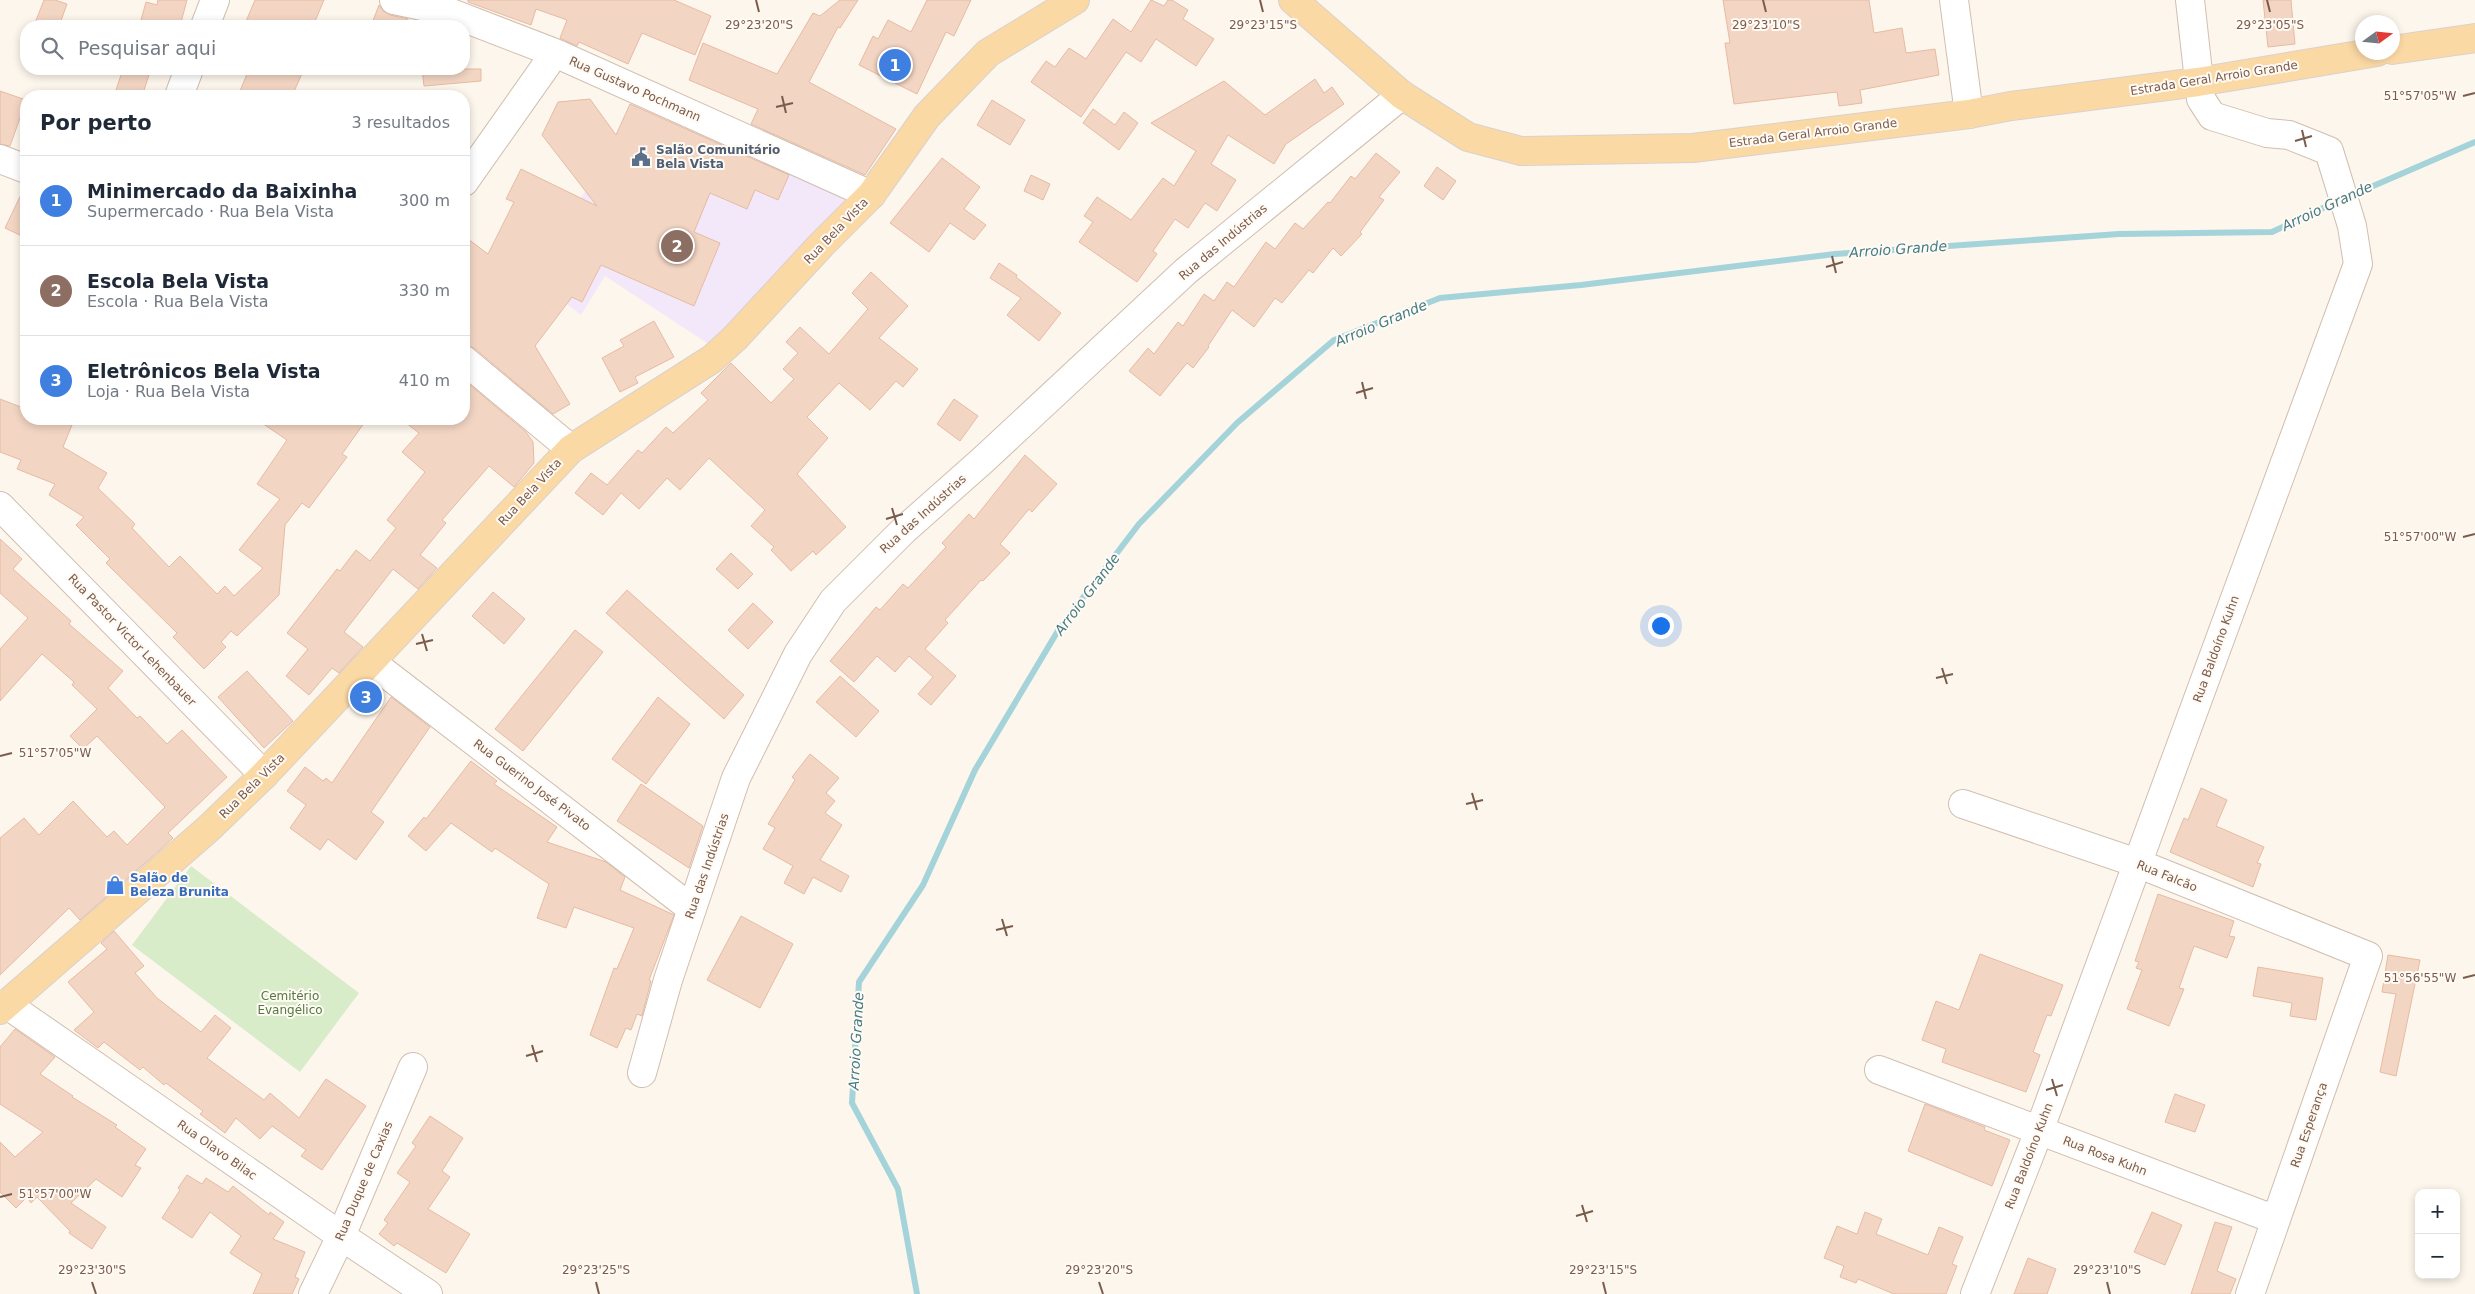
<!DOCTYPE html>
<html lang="pt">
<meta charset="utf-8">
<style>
:root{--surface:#fff;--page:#f2f2f3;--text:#1f2937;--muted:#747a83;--line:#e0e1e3;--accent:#1a73e8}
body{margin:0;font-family:"DejaVu Sans",sans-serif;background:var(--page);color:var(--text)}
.controls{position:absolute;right:15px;bottom:15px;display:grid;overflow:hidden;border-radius:10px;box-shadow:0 2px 8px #0003}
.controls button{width:45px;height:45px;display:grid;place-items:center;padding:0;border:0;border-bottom:1px solid var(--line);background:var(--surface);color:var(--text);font:25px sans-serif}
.compass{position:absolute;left:2355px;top:15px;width:45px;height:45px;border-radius:50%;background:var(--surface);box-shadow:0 2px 8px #0003;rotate:75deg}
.you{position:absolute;left:1660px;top:625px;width:18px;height:18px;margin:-12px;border:4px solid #fff;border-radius:50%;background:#1a73e8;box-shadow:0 0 0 8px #1a73e833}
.badge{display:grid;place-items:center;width:32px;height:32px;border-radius:50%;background:var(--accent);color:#fff;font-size:16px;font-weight:700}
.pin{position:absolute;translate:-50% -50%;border:2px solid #fff;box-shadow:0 1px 5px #0006}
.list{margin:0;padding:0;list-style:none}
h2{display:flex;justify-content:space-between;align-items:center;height:65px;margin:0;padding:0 20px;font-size:21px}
h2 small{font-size:16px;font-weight:400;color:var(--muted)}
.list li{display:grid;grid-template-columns:32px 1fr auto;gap:15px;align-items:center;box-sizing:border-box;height:90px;padding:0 20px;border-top:1px solid var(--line)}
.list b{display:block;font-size:19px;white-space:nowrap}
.list p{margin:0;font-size:16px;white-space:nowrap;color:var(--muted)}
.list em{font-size:16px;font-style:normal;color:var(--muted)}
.icon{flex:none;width:28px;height:28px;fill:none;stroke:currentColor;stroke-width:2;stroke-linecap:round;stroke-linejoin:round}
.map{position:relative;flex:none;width:2475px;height:1294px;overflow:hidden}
.search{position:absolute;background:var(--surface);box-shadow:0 2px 8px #0003;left:20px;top:20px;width:450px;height:55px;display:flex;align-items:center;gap:12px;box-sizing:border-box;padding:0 18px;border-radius:20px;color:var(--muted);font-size:19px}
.panel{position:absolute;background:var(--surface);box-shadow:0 2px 8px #0003;left:20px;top:90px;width:450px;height:335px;border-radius:20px}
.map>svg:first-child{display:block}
</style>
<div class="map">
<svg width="2475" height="1294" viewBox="0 0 2475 1294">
<rect width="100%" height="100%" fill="#fdf6ec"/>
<path fill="#f3e8fa" d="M 693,123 L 845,200 L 710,345 L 605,276 L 581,315 L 533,279 L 587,188 L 650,217 Z"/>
<path fill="#d8ecc9" d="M 191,866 L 359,993 L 300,1072 L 132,945 Z"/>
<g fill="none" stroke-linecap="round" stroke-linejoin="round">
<path stroke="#a5d3da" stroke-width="6" d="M 2350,196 L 2475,142
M 917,1294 L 898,1189 L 852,1103 L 859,982 L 923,885 L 975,770 L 1059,629 L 1139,524 L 1237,423 L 1334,340 L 1440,298 L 1581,285 L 1835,254 L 2119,234 L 2272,232 L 2338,201"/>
</g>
<path fill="#f3d5c3" stroke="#e6bba3" d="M 44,0 L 55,0 L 67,4 L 59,26 L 45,26 L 35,23 Z
M 158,0 L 187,0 L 180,26 L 151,26 L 152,23 L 141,20 L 146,2 L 157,5 Z
M 255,0 L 324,0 L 313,26 L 244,26 Z
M 468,0 L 674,0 L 711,16 L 695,55 L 642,33 L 628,64 L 579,42 L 577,46 L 560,38 L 567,20 L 536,9 L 531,25 L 468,2 Z
M 840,0 L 858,0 L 840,28 L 838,27 L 809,82 L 896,129 L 865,175 L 751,124 L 758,109 L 689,80 L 703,43 L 777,74 L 813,13 L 820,16 Z
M 927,0 L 971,0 L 954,36 L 946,32 L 917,94 L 859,65 L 873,36 L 878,39 L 888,20 L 911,32 Z
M 1151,0 L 1164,6 L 1168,0 L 1172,0 L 1188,10 L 1183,19 L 1214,39 L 1196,66 L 1156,39 L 1141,62 L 1126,52 L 1081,117 L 1031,82 L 1046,61 L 1055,67 L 1069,48 L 1086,59 L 1113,19 L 1131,32 Z
M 1723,0 L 1869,0 L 1874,33 L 1902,28 L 1906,53 L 1935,49 L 1939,75 L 1860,90 L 1862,103 L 1839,106 L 1837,92 L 1734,104 L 1725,43 L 1730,43 Z
M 2263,0 L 2291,0 L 2295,44 L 2268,47 Z
M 379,5 L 383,11 L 390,15 L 408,19 L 405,26 L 371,26 Z
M 123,69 L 151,69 L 142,96 L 114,96 Z
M 249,69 L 304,69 L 292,96 L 238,96 Z
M 422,69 L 481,69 L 481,81 L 424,86 Z
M 1315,79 L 1324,93 L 1332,87 L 1344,104 L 1286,144 L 1274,164 L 1228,135 L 1211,164 L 1236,180 L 1217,211 L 1205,203 L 1188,228 L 1175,219 L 1153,251 L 1157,254 L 1137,282 L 1079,242 L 1093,222 L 1084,216 L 1097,197 L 1131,220 L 1163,178 L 1174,186 L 1196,151 L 1151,123 L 1224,81 L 1265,115 Z
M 0,91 L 26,100 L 26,120 L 20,118 L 10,146 L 0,144 Z
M 590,99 L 616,135 L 630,104 L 789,175 L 778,200 L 755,190 L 747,209 L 710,193 L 694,232 L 720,243 L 694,306 L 601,265 L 582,302 L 572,297 L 535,346 L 570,404 L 553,414 L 474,348 L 464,345 L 464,236 L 488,254 L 514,202 L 506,199 L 521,169 L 597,206 L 542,135 L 558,102 Z
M 992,100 L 1025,120 L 1010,145 L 977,125 Z
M 1093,109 L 1115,125 L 1124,112 L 1138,123 L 1119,150 L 1083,123 Z
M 1376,153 L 1400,172 L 1379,197 L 1384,200 L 1360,232 L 1362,234 L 1341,256 L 1333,248 L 1313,273 L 1309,270 L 1282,303 L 1275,298 L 1254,327 L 1232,310 L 1208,346 L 1209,347 L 1193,368 L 1187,363 L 1160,396 L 1129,371 L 1148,348 L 1154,354 L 1178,322 L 1183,326 L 1204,294 L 1214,301 L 1227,282 L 1234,287 L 1266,242 L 1275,249 L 1295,223 L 1303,229 L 1328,202 L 1330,203 L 1351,176 L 1355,179 Z
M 942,158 L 980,187 L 964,209 L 986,225 L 974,240 L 950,223 L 929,252 L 890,223 Z
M 1437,167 L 1456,181 L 1443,200 L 1424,186 Z
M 1031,175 L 1050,184 L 1043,200 L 1024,191 Z
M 26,184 L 26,238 L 5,228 Z
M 999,263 L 1017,275 L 1016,277 L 1061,313 L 1039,341 L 1007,315 L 1021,298 L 990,278 Z
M 871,272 L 908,306 L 879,338 L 918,369 L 903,387 L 896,381 L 870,410 L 839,383 L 807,417 L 828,438 L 797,474 L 846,527 L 816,555 L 813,551 L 791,571 L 771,550 L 774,547 L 751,526 L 765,510 L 709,458 L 680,490 L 667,478 L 639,509 L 621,493 L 603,515 L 575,493 L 591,473 L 607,485 L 638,450 L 642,453 L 666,427 L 673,433 L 708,400 L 701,393 L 731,363 L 771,403 L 794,379 L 783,369 L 798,353 L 786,342 L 800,327 L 829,354 L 868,309 L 852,293 Z
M 654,321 L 674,357 L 635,377 L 638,383 L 620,392 L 602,358 L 624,346 L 620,340 Z
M 464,380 L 526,432 L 533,442 L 534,463 L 514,487 L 489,466 L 442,520 L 446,523 L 420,555 L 437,568 L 418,589 L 393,569 L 344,632 L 363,647 L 339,673 L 332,668 L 309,695 L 286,676 L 308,649 L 287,633 L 337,569 L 340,571 L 356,550 L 370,561 L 396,528 L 387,520 L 425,472 L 402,452 L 419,433 L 401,419 L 464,419 Z
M 0,399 L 26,409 L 26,419 L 56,419 L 72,425 L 63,447 L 107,473 L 98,488 L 135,524 L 132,528 L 169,567 L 180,556 L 217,594 L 225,586 L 234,596 L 263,568 L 239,550 L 280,499 L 257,484 L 287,440 L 256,419 L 367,419 L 342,454 L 347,457 L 309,508 L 302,503 L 285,525 L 279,595 L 237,636 L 231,631 L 221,642 L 226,647 L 204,669 L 173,637 L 177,633 L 106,563 L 110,559 L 76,525 L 84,517 L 49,495 L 55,484 L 17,469 L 21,460 L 0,452 Z
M 954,399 L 978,416 L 960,441 L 937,424 Z
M 1025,455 L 1057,484 L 1032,512 L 1029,509 L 1000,544 L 1010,553 L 983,581 L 981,580 L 945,620 L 948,623 L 925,649 L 956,676 L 931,705 L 918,694 L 933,677 L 909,656 L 895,672 L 877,656 L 854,682 L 830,661 L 876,607 L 880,610 L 903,584 L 908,588 L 946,547 L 942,543 L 969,514 L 974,519 Z
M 0,539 L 22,559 L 13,569 L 71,621 L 69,624 L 123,671 L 108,688 L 137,718 L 140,716 L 167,744 L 182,730 L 227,777 L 168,833 L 173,838 L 161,849 L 80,920 L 69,908 L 0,975 L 0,838 L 24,818 L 39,835 L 73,801 L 107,837 L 114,831 L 127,845 L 165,807 L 97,736 L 83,749 L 70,736 L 97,709 L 72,685 L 74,682 L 42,654 L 0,701 L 0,649 L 28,618 L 0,593 Z
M 731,553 L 753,574 L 738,589 L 716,569 Z
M 627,590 L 744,695 L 724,719 L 606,613 Z
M 493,592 L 525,619 L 504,644 L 472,616 Z
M 753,603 L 773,622 L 748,649 L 728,630 Z
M 575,630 L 603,652 L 523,751 L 495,729 Z
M 247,671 L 293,721 L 264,748 L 218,697 Z
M 840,676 L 879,711 L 856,737 L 816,702 Z
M 391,697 L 430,727 L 371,812 L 384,822 L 356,860 L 328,839 L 320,850 L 290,828 L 306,805 L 287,791 L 305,767 L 323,781 L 326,778 L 332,783 Z
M 658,697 L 690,724 L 646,784 L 612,759 Z
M 810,754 L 839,778 L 826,793 L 835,801 L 825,813 L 842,825 L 820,860 L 849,876 L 841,892 L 813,877 L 804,894 L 784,883 L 793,866 L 763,849 L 775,828 L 768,824 L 795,780 L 792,777 Z
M 471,761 L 497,781 L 494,784 L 557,827 L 547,842 L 606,862 L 625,877 L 620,890 L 674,915 L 649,980 L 651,981 L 642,1016 L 637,1014 L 631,1030 L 626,1028 L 617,1048 L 590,1035 L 614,968 L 617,969 L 634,928 L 574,907 L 566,928 L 537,918 L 549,884 L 495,848 L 492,852 L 451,823 L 426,851 L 408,836 L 424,817 L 426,819 Z
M 641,784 L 703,826 L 689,868 L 617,821 Z
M 2201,788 L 2227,800 L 2216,826 L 2264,847 L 2257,863 L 2261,864 L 2253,887 L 2170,852 L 2184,818 L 2188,820 Z
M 2158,894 L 2234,921 L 2229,936 L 2235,937 L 2227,958 L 2194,946 L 2179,988 L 2184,989 L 2169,1026 L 2127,1009 L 2142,970 L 2136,968 L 2139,962 L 2135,961 Z
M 741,916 L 793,944 L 760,1008 L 707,980 Z
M 114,931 L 144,966 L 135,973 L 157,998 L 201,1032 L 215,1015 L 231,1028 L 207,1058 L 264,1100 L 270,1093 L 299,1118 L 326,1079 L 366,1106 L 322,1170 L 301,1156 L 306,1150 L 272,1126 L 260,1139 L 236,1118 L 225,1133 L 200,1114 L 203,1111 L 166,1083 L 164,1085 L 143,1067 L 140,1070 L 104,1042 L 98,1048 L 74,1030 L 94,1012 L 68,982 L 107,949 L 101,943 Z
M 1980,954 L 2063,985 L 2051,1016 L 2047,1015 L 2033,1052 L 2040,1055 L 2026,1092 L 1942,1062 L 1946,1049 L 1922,1040 L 1936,1001 L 1959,1010 Z
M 2388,955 L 2420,960 L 2396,1076 L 2380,1072 L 2396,994 L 2382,992 Z
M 2258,967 L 2323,978 L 2316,1020 L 2290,1016 L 2292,1003 L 2253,996 Z
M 15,1029 L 55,1057 L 40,1074 L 73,1096 L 72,1097 L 117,1125 L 115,1127 L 146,1149 L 135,1165 L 141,1168 L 122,1197 L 96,1179 L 71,1203 L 106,1227 L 92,1249 L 69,1233 L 70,1231 L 37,1197 L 31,1203 L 27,1197 L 16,1208 L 0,1192 L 0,1142 L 15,1157 L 43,1132 L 0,1104 L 0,1047 Z
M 2175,1094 L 2205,1105 L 2195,1132 L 2165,1122 Z
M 1925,1104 L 1985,1127 L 1984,1130 L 2010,1140 L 1992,1186 L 1908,1151 Z
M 430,1116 L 463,1138 L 442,1171 L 450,1177 L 428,1209 L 470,1234 L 446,1273 L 397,1243 L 394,1246 L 379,1234 L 388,1223 L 384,1220 L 410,1182 L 397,1173 L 416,1146 L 412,1143 Z
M 187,1175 L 202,1184 L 206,1178 L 228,1192 L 233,1186 L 269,1215 L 270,1212 L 284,1222 L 273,1239 L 305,1252 L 295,1277 L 299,1279 L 292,1294 L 253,1294 L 262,1274 L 230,1253 L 241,1236 L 210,1212 L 192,1238 L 162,1218 L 180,1190 L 178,1188 Z
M 1865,1212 L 1882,1219 L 1876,1234 L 1928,1255 L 1939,1227 L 1963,1237 L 1952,1264 L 1957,1266 L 1946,1294 L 1894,1294 L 1858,1279 L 1856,1283 L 1840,1277 L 1844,1266 L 1824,1258 L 1837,1226 L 1857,1234 Z
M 2152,1212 L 2182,1225 L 2165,1265 L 2134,1252 Z
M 2215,1222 L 2232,1227 L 2217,1271 L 2236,1279 L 2230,1294 L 2191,1294 Z
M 2028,1258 L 2056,1269 L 2047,1294 L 2014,1294 Z"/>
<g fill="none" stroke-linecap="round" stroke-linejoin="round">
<g stroke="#d1beb0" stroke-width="30">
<path id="minor" d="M 394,0 L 446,11 L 555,53 L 871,195
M 1954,0 L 1969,114
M 205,26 L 215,0
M 179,96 L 189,69
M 0,159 L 26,169
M 464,182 L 555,53
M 464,360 L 571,449
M 0,506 L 264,775
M 371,662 L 692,909
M 1963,804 L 2137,863 L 2368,956 L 2250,1294
M 6,1004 L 341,1236 L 428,1294
M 1879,1070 L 2276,1220
M 642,1073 L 668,980 L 736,778 L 798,654 L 833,601 L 904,530 L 983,460 L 1186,271 L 1402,95
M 313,1294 L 341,1236 L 413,1067
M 1975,1294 L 2039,1131 L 2358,264 L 2352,226 L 2329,151 L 2289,135 L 2267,133 L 2212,116 L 2201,99 L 2190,0"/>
</g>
<g stroke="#dad1cd" stroke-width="30">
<path id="major" d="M 1293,0 L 1402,95 L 1468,137 L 1521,151 L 1693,148 L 1969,114 L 2011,106 L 2198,82 L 2377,52
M 2392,50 L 2475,38
M 0,1010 L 208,829 L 264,775 L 571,449 L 712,359 L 735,338 L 822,244 L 871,195 L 927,116 L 988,53 L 1075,0"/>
</g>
<use href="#minor" stroke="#fff" stroke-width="28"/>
<use href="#major" stroke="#fbd9a5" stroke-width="28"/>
</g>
<path fill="none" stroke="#7a5c4d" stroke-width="2" d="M 756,0 L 759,12M 1260,0 L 1263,12M 1763,0 L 1766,12M 2267,0 L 2270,12M 782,96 L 786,113M 2463,96 L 2475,93M 776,107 L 793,103M 2302,130 L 2306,147M 2295,141 L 2312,136M 1832,256 L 1836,273M 1826,267 L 1843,262M 1362,382 L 1366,399M 1356,393 L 1373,388M 892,508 L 897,525M 886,519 L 903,514M 2463,537 L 2475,534M 422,634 L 427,651M 416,644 L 433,640M 1942,668 L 1947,684M 1936,678 L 1953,674M 0,756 L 12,753M 1472,793 L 1477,810M 1466,804 L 1483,800M 1002,919 L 1007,936M 996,930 L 1013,926M 2463,978 L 2475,975M 532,1045 L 537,1062M 526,1056 L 543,1051M 2052,1079 L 2057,1096M 2046,1090 L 2063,1085M 0,1197 L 12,1194M 1582,1205 L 1587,1222M 1576,1216 L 1593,1211M 92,1282 L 96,1294M 596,1282 L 599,1294M 1099,1282 L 1103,1294M 1603,1282 L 1606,1294M 2107,1282 L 2110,1294"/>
<defs>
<g id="civic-bare" transform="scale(1.5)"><path d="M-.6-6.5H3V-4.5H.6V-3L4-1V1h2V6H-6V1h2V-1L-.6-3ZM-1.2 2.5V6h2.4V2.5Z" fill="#5c6f8a" stroke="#fffaf3" stroke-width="2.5" paint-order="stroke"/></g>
<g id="shop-bare" transform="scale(1.5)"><path d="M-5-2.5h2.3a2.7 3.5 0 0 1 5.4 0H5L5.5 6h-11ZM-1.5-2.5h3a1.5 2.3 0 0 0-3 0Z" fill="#3f7fe0" stroke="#fffaf3" stroke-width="2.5" paint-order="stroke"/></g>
</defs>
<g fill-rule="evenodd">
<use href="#civic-bare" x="641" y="157"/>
<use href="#shop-bare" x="115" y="885"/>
</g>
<g text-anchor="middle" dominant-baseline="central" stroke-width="4" stroke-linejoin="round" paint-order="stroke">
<g font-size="12" fill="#7a5c4d" stroke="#fffaf3">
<text transform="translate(2214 78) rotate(-9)">Estrada Geral Arroio Grande</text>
<text transform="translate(635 89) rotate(24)">Rua Gustavo Pochmann</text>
<text transform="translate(1813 133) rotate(-7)">Estrada Geral Arroio Grande</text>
<text transform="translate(836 231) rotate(-46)">Rua Bela Vista</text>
<text transform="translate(1223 242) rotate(-40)">Rua das Indústrias</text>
<text transform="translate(530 492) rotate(-47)">Rua Bela Vista</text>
<text transform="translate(923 514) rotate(-42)">Rua das Indústrias</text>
<text transform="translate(132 640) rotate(46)">Rua Pastor Victor Lehenbauer</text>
<text transform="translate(2216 649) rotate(-70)">Rua Baldoíno Kuhn</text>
<text transform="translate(532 785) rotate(37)">Rua Guerino José Pivato</text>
<text transform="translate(252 786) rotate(-45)">Rua Bela Vista</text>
<text transform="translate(707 866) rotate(-71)">Rua das Indústrias</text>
<text transform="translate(2167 876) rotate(22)">Rua Falcão</text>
<text transform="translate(2309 1125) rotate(-71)">Rua Esperança</text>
<text transform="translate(217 1150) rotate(35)">Rua Olavo Bilac</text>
<text transform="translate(2029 1156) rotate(-69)">Rua Baldoíno Kuhn</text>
<text transform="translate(2105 1156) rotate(21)">Rua Rosa Kuhn</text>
<text transform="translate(364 1181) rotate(-67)">Rua Duque de Caxias</text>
</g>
<g font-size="12" font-weight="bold" fill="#4e5e75" stroke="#fffaf3" text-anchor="start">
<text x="656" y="150">Salão Comunitário<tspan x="656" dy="14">Bela Vista</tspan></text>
</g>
<g font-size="12" font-weight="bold" fill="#366cbe" stroke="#fffaf3" text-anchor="start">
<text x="130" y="878">Salão de<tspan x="130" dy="14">Beleza Brunita</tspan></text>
</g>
<g font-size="12" fill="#537a41" stroke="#fffaf3">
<text x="290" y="996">Cemitério<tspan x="290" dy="14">Evangélico</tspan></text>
</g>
<g font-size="14" font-style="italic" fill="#437c86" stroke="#fffaf3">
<text transform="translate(2327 206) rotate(-25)">Arroio Grande</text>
<text transform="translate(1898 249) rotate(-4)">Arroio Grande</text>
<text transform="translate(1381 323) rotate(-23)">Arroio Grande</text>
<text transform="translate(1087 594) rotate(-53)">Arroio Grande</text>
<text transform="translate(856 1041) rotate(-87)">Arroio Grande</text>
</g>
</g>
<g font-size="12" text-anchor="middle" fill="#7a5c4d" stroke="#fffaf3" stroke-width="4" stroke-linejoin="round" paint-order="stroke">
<text x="759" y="29">29°23'20"S</text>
<text x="1263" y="29">29°23'15"S</text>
<text x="1766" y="29">29°23'10"S</text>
<text x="2270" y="29">29°23'05"S</text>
<text x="2420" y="100">51°57'05"W</text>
<text x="2420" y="541">51°57'00"W</text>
<text x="55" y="757">51°57'05"W</text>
<text x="2420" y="982">51°56'55"W</text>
<text x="55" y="1198">51°57'00"W</text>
<text x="92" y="1274">29°23'30"S</text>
<text x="596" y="1274">29°23'25"S</text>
<text x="1099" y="1274">29°23'20"S</text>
<text x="1603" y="1274">29°23'15"S</text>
<text x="2107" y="1274">29°23'10"S</text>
</g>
</svg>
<div class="controls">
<button>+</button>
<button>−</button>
</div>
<svg class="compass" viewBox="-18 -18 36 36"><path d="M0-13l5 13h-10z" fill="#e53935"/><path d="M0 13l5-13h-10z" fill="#747a83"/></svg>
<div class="you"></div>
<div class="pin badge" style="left:895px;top:65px;background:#3f7fe0">1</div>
<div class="pin badge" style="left:677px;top:246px;background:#8d6e63">2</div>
<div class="pin badge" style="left:366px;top:697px;background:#3f7fe0">3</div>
<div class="search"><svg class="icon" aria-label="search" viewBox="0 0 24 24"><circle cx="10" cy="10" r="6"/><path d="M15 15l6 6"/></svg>Pesquisar aqui</div>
<section class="panel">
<h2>Por perto<small>3 resultados</small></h2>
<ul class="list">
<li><span class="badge" style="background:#3f7fe0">1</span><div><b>Minimercado da Baixinha</b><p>Supermercado · Rua Bela Vista</p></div><em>300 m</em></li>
<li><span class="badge" style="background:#8d6e63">2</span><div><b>Escola Bela Vista</b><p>Escola · Rua Bela Vista</p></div><em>330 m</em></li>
<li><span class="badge" style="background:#3f7fe0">3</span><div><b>Eletrônicos Bela Vista</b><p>Loja · Rua Bela Vista</p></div><em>410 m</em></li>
</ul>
</section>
</div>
